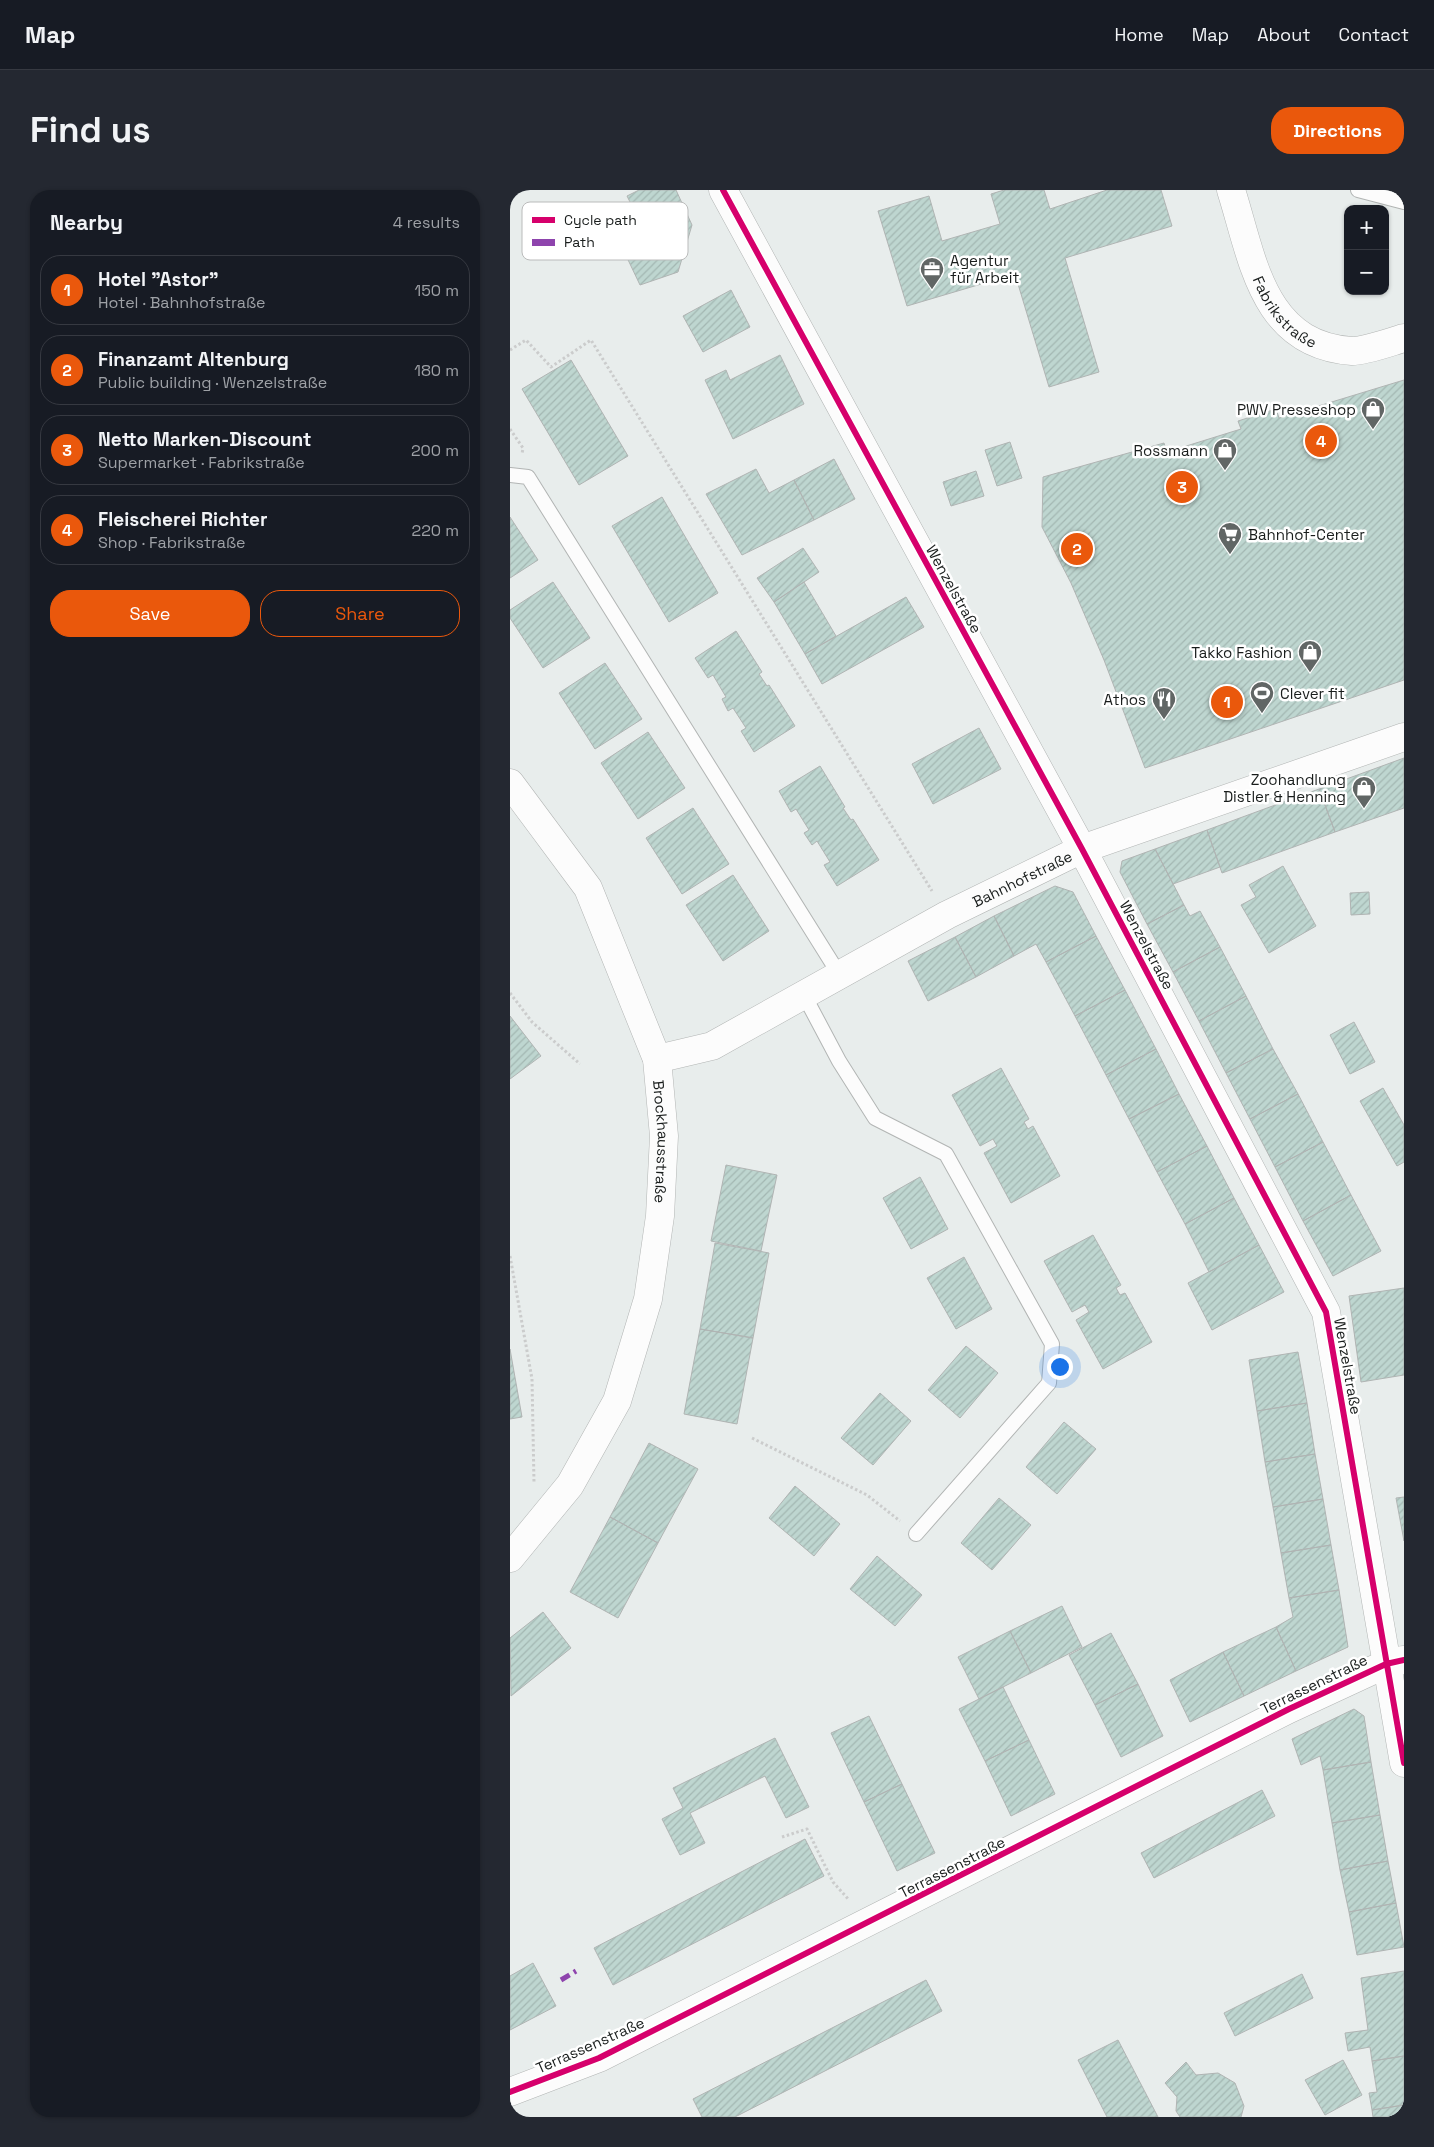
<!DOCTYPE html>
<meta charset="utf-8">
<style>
:root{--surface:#171b24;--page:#242831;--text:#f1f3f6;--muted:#9ea1a6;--line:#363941;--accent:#ea580c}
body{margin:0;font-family:"Space Grotesk",sans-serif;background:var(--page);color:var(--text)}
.controls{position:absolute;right:15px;top:15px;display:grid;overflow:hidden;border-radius:10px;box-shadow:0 1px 4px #0004}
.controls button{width:45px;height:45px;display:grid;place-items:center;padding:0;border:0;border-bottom:1px solid var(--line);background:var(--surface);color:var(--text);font:25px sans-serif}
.you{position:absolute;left:549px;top:1176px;width:18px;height:18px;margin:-12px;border:4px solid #fff;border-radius:50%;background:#1a73e8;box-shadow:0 0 0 8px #1a73e833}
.badge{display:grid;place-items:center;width:32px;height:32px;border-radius:50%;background:var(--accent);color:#fff;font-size:16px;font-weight:700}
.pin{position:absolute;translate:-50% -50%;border:2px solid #fff;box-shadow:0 1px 5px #0006}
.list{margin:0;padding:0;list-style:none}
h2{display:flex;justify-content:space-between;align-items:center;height:65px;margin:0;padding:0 20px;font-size:21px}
h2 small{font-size:16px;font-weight:400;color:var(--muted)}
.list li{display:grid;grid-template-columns:32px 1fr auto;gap:15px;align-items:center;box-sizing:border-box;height:70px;margin:0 10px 10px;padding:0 10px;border:1px solid var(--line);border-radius:20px}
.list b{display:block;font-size:19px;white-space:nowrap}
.list p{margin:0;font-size:16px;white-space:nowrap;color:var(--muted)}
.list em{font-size:16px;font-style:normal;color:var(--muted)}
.actions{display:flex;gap:10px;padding:15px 20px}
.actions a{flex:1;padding:11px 0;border:1px solid var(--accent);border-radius:20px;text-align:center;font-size:18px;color:var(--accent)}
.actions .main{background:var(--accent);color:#fff}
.map{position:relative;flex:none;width:894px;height:1927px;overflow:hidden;border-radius:20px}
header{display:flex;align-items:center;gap:30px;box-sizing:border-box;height:70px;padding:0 25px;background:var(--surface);border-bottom:1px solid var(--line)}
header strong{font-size:24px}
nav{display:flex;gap:28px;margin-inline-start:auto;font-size:18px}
.intro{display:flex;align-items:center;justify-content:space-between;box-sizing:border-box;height:120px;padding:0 30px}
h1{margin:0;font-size:35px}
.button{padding:12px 22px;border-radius:20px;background:var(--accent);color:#fff;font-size:18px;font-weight:700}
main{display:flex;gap:30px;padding:0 30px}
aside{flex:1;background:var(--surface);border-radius:20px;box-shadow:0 1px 4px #0004}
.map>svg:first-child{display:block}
</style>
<header>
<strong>Map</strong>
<nav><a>Home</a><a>Map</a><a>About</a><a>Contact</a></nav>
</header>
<div class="intro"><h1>Find us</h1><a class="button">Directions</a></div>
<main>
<aside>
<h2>Nearby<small>4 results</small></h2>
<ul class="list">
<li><span class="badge">1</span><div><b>Hotel &quot;Astor&quot;</b><p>Hotel · Bahnhofstraße</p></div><em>150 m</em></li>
<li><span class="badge">2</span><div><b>Finanzamt Altenburg</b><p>Public building · Wenzelstraße</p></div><em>180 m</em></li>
<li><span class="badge">3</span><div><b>Netto Marken-Discount</b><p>Supermarket · Fabrikstraße</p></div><em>200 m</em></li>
<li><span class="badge">4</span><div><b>Fleischerei Richter</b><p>Shop · Fabrikstraße</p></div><em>220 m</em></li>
</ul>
<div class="actions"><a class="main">Save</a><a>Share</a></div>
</aside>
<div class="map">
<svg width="894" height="1927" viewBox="0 0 894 1927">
<defs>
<pattern id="building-hatch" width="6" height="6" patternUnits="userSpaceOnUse" patternTransform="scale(1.25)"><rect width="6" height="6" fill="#bed6d0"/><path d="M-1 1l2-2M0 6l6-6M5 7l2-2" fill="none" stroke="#a3b7b2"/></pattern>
</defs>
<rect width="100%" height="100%" fill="#e8edec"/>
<path fill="url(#building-hatch)" stroke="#b0b4b3" d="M 129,0 L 166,0 L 182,35 L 168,82 L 130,95 L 111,55 L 128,44 L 130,32 L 117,6 Z
M 494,0 L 534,0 L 540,19 L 597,0 L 651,0 L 662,36 L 555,68 L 589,182 L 539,197 L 505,84 L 397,116 L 368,21 L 419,6 L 432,51 L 490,34 L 481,4 Z
M 221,100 L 240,137 L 193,162 L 173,126 Z
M 270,165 L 294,214 L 223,249 L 195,190 L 216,180 L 220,190 Z
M 61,170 L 118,266 L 69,295 L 12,199 Z
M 894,190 L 894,490 L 635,578 L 594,470 L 561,393 L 532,337 L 533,287 L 654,253 L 657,262 L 731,239 L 728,231 L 766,219 L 769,228 Z
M 500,252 L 512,288 L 487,296 L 475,260 Z
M 324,269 L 345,309 L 304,330 L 284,290 Z
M 246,279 L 259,303 L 284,290 L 304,330 L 232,365 L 196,304 Z
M 466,281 L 474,306 L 441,316 L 433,292 Z
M 152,307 L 208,403 L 159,432 L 102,336 Z
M 0,327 L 28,370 L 0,388 Z
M 293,358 L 309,382 L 264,412 L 247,388 Z
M 43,392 L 80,448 L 33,478 L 0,428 L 0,420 Z
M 294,392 L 326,446 L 295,464 L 264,412 Z
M 396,407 L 414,437 L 312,494 L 295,464 Z
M 226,441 L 252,482 L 249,484 L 257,496 L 259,495 L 285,536 L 244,562 L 231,541 L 236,538 L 223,518 L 218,521 L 212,509 L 216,507 L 203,485 L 198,488 L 185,468 Z
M 95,473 L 132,529 L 85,559 L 49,503 Z
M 469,538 L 491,579 L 423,614 L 402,574 Z
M 138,542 L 175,598 L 128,629 L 91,573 Z
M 894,568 L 894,618 L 825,642 L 809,599 Z
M 310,576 L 335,617 L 333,618 L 341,630 L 343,629 L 369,670 L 327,696 L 314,675 L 320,672 L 307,651 L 302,655 L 294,643 L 299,640 L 286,619 L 281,622 L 269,601 Z
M 809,599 L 825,642 L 712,683 L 697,640 Z
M 183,618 L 219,674 L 172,704 L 136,648 Z
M 697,640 L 710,677 L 663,694 L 645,659 Z
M 645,659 L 674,715 L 637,734 L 610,682 L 612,671 Z
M 773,676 L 806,736 L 759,763 L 731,715 L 746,707 L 739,695 Z
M 223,685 L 259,741 L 213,771 L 176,715 Z
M 545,696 L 563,702 L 586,746 L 536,772 L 526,754 L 504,766 L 484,726 Z
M 859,702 L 860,724 L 841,725 L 840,703 Z
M 674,715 L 680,726 L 690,721 L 710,757 L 663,782 L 637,734 Z
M 484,726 L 504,766 L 466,787 L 445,747 Z
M 586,746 L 615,800 L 565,826 L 536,772 Z
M 445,747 L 466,787 L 418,811 L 398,771 Z
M 710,757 L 736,806 L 689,831 L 663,782 Z
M 615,800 L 646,859 L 596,885 L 565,826 Z
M 736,806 L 763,859 L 716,883 L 689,831 Z
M 0,826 L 31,866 L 0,889 Z
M 844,832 L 865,872 L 840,884 L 820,845 Z
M 646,859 L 669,904 L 619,929 L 596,885 Z
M 763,859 L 788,904 L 740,929 L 716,883 Z
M 491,878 L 519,929 L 514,932 L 518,939 L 523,936 L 550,986 L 501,1013 L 474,963 L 487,956 L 483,949 L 470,956 L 442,905 Z
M 873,898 L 894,935 L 894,972 L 887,976 L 850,911 Z
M 669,904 L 697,956 L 647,982 L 619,929 Z
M 788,904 L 813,952 L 765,977 L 740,929 Z
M 813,952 L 841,1005 L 793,1031 L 765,977 Z
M 697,956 L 724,1008 L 675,1034 L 647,982 Z
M 216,975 L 267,985 L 251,1061 L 201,1051 Z
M 410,987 L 438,1039 L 401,1059 L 373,1008 Z
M 841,1005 L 871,1061 L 823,1086 L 793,1031 Z
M 724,1008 L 749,1055 L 699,1082 L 675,1034 Z
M 583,1045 L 611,1095 L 606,1098 L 610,1105 L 615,1103 L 642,1152 L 593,1179 L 566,1130 L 579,1122 L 575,1115 L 562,1122 L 534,1071 Z
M 205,1053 L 259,1063 L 243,1148 L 190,1139 Z
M 749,1055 L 774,1102 L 702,1140 L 678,1093 Z
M 454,1067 L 482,1119 L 446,1139 L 417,1088 Z
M 894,1098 L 894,1185 L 851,1192 L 839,1106 Z
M 190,1139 L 243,1148 L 227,1234 L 174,1224 Z
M 456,1156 L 488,1183 L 450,1228 L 418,1200 Z
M 0,1159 L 12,1227 L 0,1229 Z
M 788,1162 L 797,1213 L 747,1221 L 739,1170 Z
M 370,1203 L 401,1231 L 363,1275 L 331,1248 Z
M 797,1213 L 805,1264 L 755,1272 L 747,1221 Z
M 554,1232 L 586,1259 L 547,1304 L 516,1277 Z
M 139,1253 L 188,1279 L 148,1353 L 100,1327 Z
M 805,1264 L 813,1309 L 763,1317 L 755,1272 Z
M 285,1296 L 330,1334 L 304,1366 L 259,1328 Z
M 894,1307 L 894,1351 L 886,1308 Z
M 489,1308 L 521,1335 L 482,1380 L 451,1353 Z
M 813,1309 L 821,1355 L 771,1363 L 763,1317 Z
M 100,1327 L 148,1353 L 108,1428 L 60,1402 Z
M 821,1355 L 829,1400 L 779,1408 L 771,1363 Z
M 367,1366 L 412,1405 L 385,1436 L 340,1399 Z
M 829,1400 L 838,1457 L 786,1481 L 766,1437 L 783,1427 L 779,1408 Z
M 552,1416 L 572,1457 L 521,1483 L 500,1441 Z
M 33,1422 L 61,1458 L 1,1506 L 0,1448 Z
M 766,1437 L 786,1481 L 734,1506 L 713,1462 Z
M 500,1441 L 521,1483 L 469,1509 L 448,1467 Z
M 601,1443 L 628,1494 L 585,1515 L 559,1465 Z
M 713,1462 L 734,1506 L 680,1532 L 660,1490 Z
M 628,1494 L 653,1546 L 611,1567 L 585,1515 Z
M 493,1497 L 519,1550 L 475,1571 L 449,1519 Z
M 844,1519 L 854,1526 L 861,1572 L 813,1580 L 810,1566 L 791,1575 L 782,1549 Z
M 359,1526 L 392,1594 L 354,1612 L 321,1543 Z
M 265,1548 L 299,1617 L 276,1628 L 255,1586 L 180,1623 L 195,1653 L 170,1665 L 152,1629 L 173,1618 L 163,1598 Z
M 519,1550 L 545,1604 L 501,1626 L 475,1571 Z
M 861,1572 L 870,1625 L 822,1633 L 813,1580 Z
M 392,1594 L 425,1663 L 387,1681 L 354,1612 Z
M 752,1600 L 765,1626 L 644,1688 L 631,1663 Z
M 870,1625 L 878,1671 L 830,1680 L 822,1633 Z
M 295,1649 L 314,1686 L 103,1795 L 84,1758 Z
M 878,1671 L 886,1713 L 839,1722 L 830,1680 Z
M 886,1713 L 894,1757 L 847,1765 L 839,1722 Z
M 23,1773 L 46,1816 L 0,1840 L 0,1786 Z
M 894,1781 L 894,1866 L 862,1871 L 860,1857 L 838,1861 L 835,1843 L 858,1840 L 851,1788 Z
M 792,1784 L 803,1808 L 725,1846 L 714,1823 Z
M 416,1790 L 432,1821 L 225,1927 L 192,1927 L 183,1909 Z
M 608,1850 L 648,1927 L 597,1927 L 568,1870 Z
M 894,1866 L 894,1915 L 862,1920 L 859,1903 L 867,1902 L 862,1871 Z
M 833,1870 L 852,1905 L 815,1925 L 795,1890 Z
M 676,1872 L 686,1885 L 708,1883 L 725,1893 L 734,1916 L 731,1927 L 670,1927 L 666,1921 L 667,1907 L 655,1893 Z
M 894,1915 L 894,1927 L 863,1927 L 862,1920 Z"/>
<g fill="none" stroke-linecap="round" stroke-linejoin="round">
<g stroke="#b2b5b4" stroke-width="16">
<path id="lane" d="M 848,0 L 894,12
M 0,285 L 18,287 L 329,784
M 294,805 L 329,871 L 365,928 L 436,964 L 542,1154 L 539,1193 L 406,1344"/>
</g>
<g stroke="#b2b5b4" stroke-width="29">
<g id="street">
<path d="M 213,0 L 572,659 L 816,1122 L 894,1573"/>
<path id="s1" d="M 721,0 C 743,69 752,155 842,161 C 856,161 880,152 894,148"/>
<path id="s2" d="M 0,593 L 78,698 L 147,869 L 154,946 L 150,1026 L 138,1109 L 107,1211 L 60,1295 L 0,1368"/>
<path id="s3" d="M 147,869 L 202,856 L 437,725 L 572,659 L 894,547"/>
<path d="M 0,1902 L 89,1868 L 779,1519 L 876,1474 L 893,1470"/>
</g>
</g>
<path stroke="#cbcccc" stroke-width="3" stroke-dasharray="2.5 2.5" stroke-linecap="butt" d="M 0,160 L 16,150 L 41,177 L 81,150 L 422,701
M 0,239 L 13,258 L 12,264
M 0,803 L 22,832 L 70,874
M 0,1066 L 22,1189 L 24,1293
M 242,1248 L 357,1305 L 390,1331
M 272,1647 L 297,1639 L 323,1692 L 339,1710"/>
<use href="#lane" stroke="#fcfcfc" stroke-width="14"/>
<use href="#street" stroke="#fcfcfc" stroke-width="28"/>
<path stroke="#8e44ad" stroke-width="5" stroke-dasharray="10 5" stroke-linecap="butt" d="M 51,1790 L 66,1781"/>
<g stroke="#fff" stroke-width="9">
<path id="cycleway" d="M 213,0 L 572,659 L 816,1122 L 894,1573
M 0,1902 L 89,1868 L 779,1519 L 876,1474 L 894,1470"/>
</g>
<use href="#cycleway" stroke="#d6006c" stroke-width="6"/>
</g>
<defs>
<g id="office-pin" transform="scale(1.25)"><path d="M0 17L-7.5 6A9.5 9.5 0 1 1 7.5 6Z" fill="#616665" stroke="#fff"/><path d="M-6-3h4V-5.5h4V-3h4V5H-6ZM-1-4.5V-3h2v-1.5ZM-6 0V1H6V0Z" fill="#fff"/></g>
<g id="shop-pin" transform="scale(1.25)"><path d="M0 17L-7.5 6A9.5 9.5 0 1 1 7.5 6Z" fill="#616665" stroke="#fff"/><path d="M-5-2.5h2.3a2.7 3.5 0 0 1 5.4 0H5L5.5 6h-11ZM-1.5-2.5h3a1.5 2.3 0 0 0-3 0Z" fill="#fff"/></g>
<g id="supermarket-pin" transform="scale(1.25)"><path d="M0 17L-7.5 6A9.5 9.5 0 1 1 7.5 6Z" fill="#616665" stroke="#fff"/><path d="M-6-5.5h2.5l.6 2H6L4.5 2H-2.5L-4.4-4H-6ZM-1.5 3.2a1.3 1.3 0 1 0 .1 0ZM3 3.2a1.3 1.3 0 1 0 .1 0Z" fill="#fff"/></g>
<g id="stadium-pin" transform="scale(1.25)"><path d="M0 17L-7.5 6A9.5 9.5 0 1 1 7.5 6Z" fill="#616665" stroke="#fff"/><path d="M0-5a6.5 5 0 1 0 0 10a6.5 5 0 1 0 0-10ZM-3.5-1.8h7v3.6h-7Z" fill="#fff"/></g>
<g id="restaurant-pin" transform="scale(1.25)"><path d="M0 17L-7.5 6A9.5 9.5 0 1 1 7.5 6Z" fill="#616665" stroke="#fff"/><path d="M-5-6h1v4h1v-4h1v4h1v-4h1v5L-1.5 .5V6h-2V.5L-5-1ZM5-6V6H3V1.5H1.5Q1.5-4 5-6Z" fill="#fff"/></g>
</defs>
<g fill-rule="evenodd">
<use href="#office-pin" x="422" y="79"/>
<use href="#shop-pin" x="863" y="219"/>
<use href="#shop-pin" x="715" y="260"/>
<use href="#supermarket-pin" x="720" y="344"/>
<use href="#shop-pin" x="800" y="462"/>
<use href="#stadium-pin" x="752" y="503"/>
<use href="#restaurant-pin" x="654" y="509"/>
<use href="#shop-pin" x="854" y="598"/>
</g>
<g text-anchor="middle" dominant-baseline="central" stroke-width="5" stroke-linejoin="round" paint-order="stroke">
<g font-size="15" fill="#191d1c" stroke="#fff" text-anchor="end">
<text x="440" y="70" text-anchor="start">Agentur<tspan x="440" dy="17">für Arbeit</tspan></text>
<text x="846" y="219">PWV Presseshop</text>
<text x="698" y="260">Rossmann</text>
<text x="738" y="344" text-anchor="start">Bahnhof-Center</text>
<text x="782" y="462">Takko Fashion</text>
<text x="770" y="503" text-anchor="start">Clever fit</text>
<text x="636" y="509">Athos</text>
<text x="836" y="589">Zoohandlung<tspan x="836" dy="17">Distler &amp; Henning</tspan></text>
</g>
<g font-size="15" fill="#191d1c" stroke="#fff">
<text stroke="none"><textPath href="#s1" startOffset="136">Fabrikstraße</textPath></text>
<text transform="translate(444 399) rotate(61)">Wenzelstraße</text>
<text stroke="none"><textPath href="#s3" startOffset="409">Bahnhofstraße</textPath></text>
<text transform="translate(637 755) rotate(62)">Wenzelstraße</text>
<text stroke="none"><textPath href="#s2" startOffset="398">Brockhausstraße</textPath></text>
<text transform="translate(838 1176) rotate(80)">Wenzelstraße</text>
<text transform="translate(804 1494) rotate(-26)">Terrassenstraße</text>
<text transform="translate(442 1677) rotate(-27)">Terrassenstraße</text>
<text transform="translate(80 1855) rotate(-24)">Terrassenstraße</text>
</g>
</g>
<rect x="12" y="12" width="166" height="58" rx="8" fill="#fff" stroke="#babbbb" stroke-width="1"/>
<rect x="22" y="27" width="23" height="6" fill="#d6006c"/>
<rect x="22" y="49" width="23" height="7" fill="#8e44ad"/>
<g font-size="14" fill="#191d1c">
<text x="54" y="35">Cycle path</text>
<text x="54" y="57">Path</text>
</g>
</svg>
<div class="controls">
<button>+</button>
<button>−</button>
</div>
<div class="you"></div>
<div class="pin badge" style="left:717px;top:512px">1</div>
<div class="pin badge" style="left:567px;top:359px">2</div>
<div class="pin badge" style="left:672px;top:297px">3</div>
<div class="pin badge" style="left:811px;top:251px">4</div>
</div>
</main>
